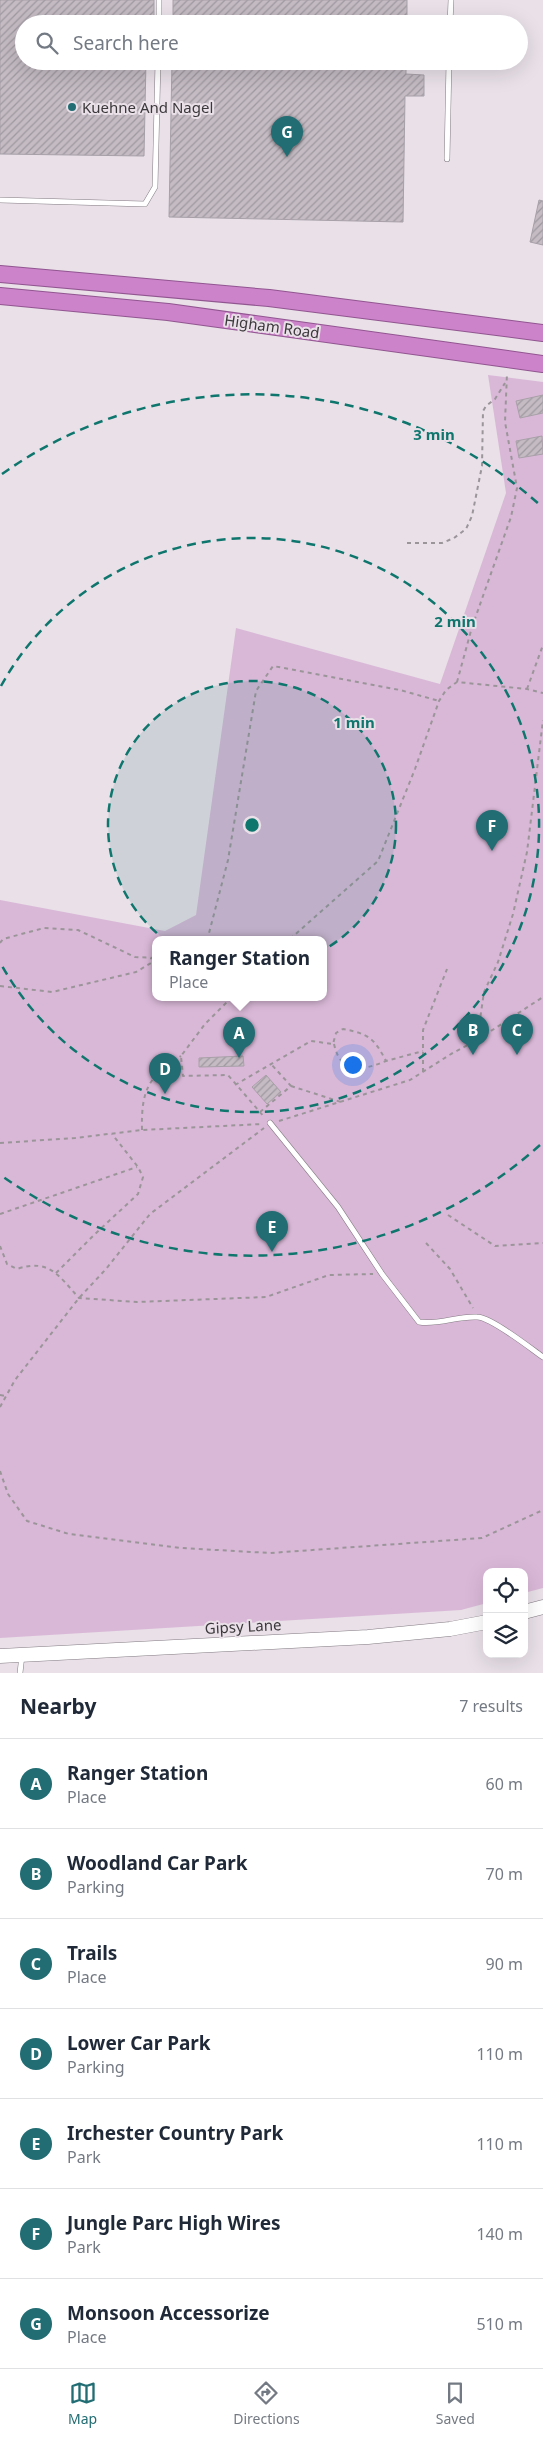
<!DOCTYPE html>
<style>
:root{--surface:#fff;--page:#f2f2f3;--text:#1f2937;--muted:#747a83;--line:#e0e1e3;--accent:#216d73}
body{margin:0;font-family:"Noto Sans",sans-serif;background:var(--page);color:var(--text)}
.controls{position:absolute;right:15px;bottom:15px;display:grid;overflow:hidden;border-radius:10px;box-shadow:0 5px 20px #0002}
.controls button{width:45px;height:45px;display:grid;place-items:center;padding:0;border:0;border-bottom:1px solid var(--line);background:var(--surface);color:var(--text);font:25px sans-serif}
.you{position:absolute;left:352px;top:1064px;width:18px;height:18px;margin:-12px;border:4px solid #fff;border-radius:50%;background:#1a73e8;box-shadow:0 0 0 8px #1a73e833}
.badge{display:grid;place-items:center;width:32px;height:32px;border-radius:50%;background:var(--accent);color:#fff;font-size:16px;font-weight:700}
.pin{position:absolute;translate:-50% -41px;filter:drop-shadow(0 1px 2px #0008)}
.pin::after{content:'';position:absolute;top:26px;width:18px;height:15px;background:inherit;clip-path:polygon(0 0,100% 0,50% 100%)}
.popup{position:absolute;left:152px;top:936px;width:175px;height:65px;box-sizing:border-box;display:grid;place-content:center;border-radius:10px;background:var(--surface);filter:drop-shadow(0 1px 4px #0005);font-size:16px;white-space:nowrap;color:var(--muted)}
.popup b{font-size:19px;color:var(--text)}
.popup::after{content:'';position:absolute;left:50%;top:100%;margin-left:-10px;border:10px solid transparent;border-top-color:var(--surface)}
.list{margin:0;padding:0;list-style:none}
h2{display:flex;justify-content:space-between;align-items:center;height:65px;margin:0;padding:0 20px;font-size:21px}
h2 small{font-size:16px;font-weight:400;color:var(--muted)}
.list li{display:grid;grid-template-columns:32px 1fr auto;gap:15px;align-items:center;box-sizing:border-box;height:90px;padding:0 20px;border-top:1px solid var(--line)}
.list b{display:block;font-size:19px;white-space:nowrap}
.list p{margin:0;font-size:16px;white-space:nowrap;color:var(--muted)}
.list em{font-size:16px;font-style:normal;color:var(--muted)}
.icon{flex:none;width:28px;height:28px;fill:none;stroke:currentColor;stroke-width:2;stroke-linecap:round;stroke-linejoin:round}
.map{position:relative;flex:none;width:543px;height:1673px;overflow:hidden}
.search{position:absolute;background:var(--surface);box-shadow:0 5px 20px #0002;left:15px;right:15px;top:15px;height:55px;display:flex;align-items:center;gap:12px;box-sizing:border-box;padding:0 18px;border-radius:28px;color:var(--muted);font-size:19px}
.sheet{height:695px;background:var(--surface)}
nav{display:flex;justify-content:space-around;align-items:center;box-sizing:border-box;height:70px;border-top:1px solid var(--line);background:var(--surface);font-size:14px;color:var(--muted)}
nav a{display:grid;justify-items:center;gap:2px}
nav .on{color:var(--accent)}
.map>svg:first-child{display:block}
</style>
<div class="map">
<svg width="543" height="1673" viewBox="0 0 543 1673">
<defs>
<pattern id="building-hatch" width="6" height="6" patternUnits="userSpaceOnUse" patternTransform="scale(1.25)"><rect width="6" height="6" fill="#c4bbc3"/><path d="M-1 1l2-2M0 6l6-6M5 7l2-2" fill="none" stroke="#a099a0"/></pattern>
</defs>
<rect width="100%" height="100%" fill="#e9e0e8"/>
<path fill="#d9b8d7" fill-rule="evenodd" d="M 488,375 L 543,382 L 543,1588 L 524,1593 L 524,1572 L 487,1572 L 487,1603 L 461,1610 L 0,1638 L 0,900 L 165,931 L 196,915 L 236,628 L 440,684 L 506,493 ZM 155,939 L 323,939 L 323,997 L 155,997 Z"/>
<path fill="url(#building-hatch)" stroke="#a8a0a8" d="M 0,0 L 154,0 L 154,24 L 24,24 L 24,61 L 146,61 L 144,156 L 0,154 Z
M 173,0 L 407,0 L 407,24 L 173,24 Z
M 172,61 L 406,61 L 406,74 L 424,75 L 424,96 L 405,96 L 403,222 L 169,217 Z
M 539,200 L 543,201 L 543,245 L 530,242 Z
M 543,395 L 543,413 L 520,418 L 516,401 Z
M 542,436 L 543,454 L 519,458 L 516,441 Z
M 243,1056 L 244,1066 L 199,1067 L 199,1058 Z
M 266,1075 L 281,1092 L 267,1104 L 252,1087 Z"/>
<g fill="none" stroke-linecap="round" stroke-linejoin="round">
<g stroke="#837b82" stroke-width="6">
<path id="service" d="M 159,24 L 159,0
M 450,24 L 451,0
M 447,159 L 449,61
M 0,200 L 145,204 L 155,187 L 158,61
M 270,1123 L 338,1207 L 382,1274 L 419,1322 C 439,1325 456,1316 477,1317 C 491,1317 530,1348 543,1357
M 20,1673 L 22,1655"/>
</g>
<g stroke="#837b82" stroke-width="15">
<path id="secondary" d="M 524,1612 L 543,1607
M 0,1656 L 368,1637 L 450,1629 L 487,1622"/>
</g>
<g stroke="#915590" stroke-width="18">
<path id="trunk" d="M 0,274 L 269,298 L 543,333
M 0,296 L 168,312 L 543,364"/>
</g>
<path stroke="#9b959a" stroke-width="2" stroke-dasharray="4 4" stroke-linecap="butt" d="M 407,543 L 442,543 L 454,538 L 466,529 L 472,516 L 482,466 L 483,411 L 486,406 L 495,399 L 505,383
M 457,682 L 472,627 L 511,517 L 517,488 L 505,422 L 507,373
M 527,689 L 543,645
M 205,939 L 208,937 L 228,860 L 256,691 L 273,666 L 400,690 L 439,701
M 290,939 L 378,861 L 415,769 L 439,701 L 446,690 L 457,682 L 527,689 L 543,693
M 0,943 L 3,939 L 44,928 L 78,930 L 135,957 L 155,958
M 0,986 L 52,992 L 136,972 L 151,963 L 151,958
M 232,997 L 205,1024 L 181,1056 L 183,1076 L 228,1075 L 265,1118
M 477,1040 L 484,992 L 498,962 L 513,914 L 527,852 L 543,720
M 334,1044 C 341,1075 361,1071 386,1061
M 423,1072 L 423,1030 L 447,969
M 235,1085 L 311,1041 L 333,1044 L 336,1033 L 343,1029 C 369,1034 374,1038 386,1061 L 423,1051
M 291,1086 L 341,1102
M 260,1112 L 291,1086 L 271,1064
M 279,1121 L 410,1080 L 451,1054 L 477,1040 L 543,997
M 142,1130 C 141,1091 148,1076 181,1056
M 0,1143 L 75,1138 L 142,1130 L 262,1124
M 0,1214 L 137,1167
M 448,1215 L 495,1246 L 543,1243
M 426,1243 L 450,1269 L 473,1308
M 0,1246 L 7,1264 L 17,1269 C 49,1258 59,1276 79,1298 L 137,1302 L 266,1297 L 329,1275 L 373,1274
M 56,1273 L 95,1234 L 138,1194 L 143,1177 L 138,1167 L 112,1134
M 0,1395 L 6,1396
M 0,1407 L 15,1380 L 79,1298 L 106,1269 L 150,1214 L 264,1128
M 0,1471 L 8,1494 L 27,1521 L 69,1534 L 181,1548 L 270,1553 L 482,1538 L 543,1510"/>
<use href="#service" stroke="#fff" stroke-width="5"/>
<use href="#secondary" stroke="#fff" stroke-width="14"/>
<use href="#trunk" stroke="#cc83ca" stroke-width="16"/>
</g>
<circle cx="252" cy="825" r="144" fill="#0f766e" fill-opacity=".12"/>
<g fill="none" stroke="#0f766e" stroke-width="2.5" stroke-dasharray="9 6">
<circle cx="252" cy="825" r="144"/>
<path d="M1 686A287 287 0 1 1 1 964"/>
<path d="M540 1145A431 431 0 0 1 2 1176M2 474A431 431 0 0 1 540 505"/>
</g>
<circle fill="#216d73" stroke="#e9e0e8" stroke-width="2" cx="72" cy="107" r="5"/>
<g text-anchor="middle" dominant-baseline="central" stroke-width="4" stroke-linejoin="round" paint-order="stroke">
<g font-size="15" fill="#3b383b" stroke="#e9e0e8" text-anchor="start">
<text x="82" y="107">Kuehne And Nagel</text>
</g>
<g font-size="15" fill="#3b383b" stroke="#e9e0e8">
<text transform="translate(272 326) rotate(8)">Higham Road</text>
<text transform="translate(243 1626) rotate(-3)">Gipsy Lane</text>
</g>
</g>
<circle cx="252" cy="825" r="8" fill="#0f766e" stroke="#e9e0e8" stroke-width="2.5"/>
<g font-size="15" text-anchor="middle" font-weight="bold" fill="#0f766e" stroke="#e9e0e8" stroke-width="4" stroke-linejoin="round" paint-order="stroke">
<text x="434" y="440">3 min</text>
<text x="455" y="627">2 min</text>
<text x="354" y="728">1 min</text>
</g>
</svg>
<div class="controls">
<button><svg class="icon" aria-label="locate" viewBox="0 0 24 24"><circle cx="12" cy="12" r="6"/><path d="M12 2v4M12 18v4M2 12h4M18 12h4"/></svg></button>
<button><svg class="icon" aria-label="layers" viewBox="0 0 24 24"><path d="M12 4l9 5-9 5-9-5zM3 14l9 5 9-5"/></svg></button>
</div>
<div class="you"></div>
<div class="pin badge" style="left:239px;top:1058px">A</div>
<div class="popup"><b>Ranger Station</b>Place</div>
<div class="pin badge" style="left:473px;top:1055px">B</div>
<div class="pin badge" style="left:517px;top:1055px">C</div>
<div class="pin badge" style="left:165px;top:1094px">D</div>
<div class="pin badge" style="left:272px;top:1252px">E</div>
<div class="pin badge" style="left:492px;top:851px">F</div>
<div class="pin badge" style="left:287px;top:157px">G</div>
<div class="search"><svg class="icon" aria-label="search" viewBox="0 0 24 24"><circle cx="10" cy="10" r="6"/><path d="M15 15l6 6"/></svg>Search here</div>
</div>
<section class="sheet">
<h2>Nearby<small>7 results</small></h2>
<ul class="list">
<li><span class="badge">A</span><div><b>Ranger Station</b><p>Place</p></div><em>60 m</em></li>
<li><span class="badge">B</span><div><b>Woodland Car Park</b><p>Parking</p></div><em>70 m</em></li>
<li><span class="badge">C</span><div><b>Trails</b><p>Place</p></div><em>90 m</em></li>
<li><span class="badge">D</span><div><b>Lower Car Park</b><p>Parking</p></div><em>110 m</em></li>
<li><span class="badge">E</span><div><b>Irchester Country Park</b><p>Park</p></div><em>110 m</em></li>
<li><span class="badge">F</span><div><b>Jungle Parc High Wires</b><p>Park</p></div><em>140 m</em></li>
<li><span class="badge">G</span><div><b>Monsoon Accessorize</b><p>Place</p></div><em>510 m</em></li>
</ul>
</section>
<nav>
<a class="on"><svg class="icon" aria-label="map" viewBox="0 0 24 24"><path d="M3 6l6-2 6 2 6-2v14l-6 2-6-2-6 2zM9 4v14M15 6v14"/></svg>Map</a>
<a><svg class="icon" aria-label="directions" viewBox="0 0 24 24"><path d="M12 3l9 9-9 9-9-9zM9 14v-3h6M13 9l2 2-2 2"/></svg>Directions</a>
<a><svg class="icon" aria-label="saved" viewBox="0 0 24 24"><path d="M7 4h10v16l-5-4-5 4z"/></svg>Saved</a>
</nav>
